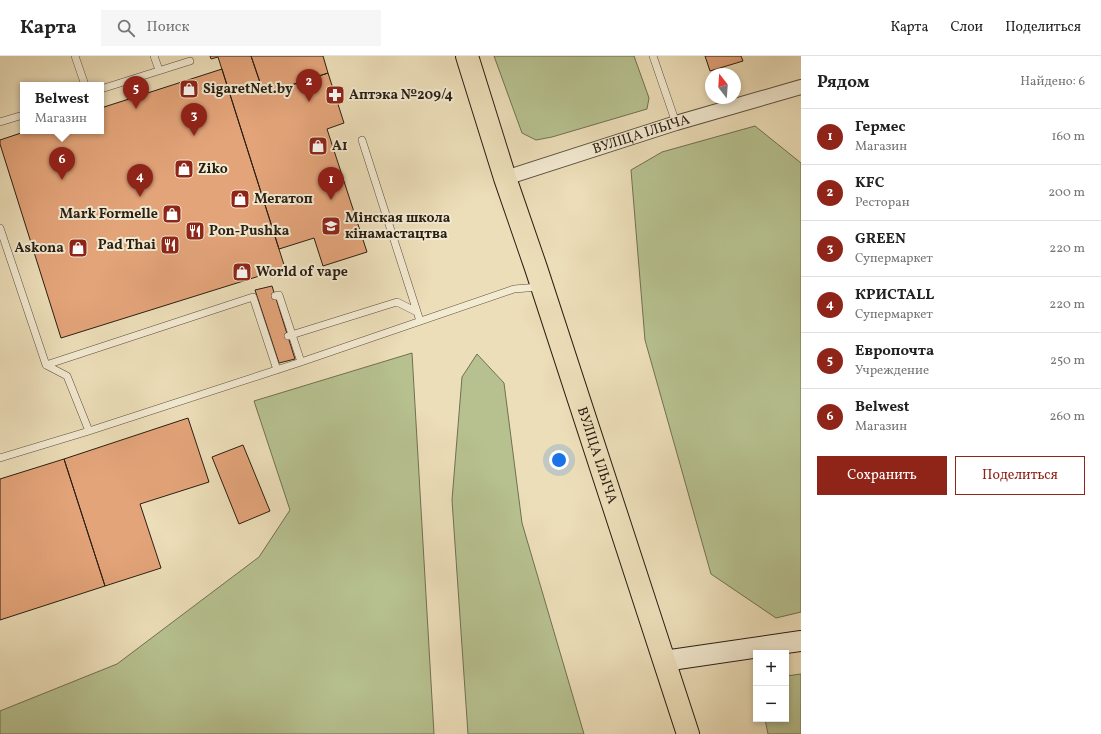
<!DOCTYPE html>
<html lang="ru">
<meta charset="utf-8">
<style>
:root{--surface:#fff;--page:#f6f6f6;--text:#222;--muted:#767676;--line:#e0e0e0;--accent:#8f2418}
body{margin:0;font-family:Vollkorn,serif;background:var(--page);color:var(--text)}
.controls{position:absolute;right:12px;bottom:12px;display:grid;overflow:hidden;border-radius:0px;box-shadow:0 2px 6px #0003}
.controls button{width:36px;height:36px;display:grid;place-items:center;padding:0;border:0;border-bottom:1px solid var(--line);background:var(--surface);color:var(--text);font:20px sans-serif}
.compass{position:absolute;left:705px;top:12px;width:36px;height:36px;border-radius:50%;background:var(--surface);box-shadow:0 2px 6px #0003;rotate:343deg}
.you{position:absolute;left:559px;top:404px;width:14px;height:14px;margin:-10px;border:3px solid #fff;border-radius:50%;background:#1a73e8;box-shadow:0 0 0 6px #1a73e833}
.badge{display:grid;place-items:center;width:26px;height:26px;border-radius:50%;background:var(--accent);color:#fff;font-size:13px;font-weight:700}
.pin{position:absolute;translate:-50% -33px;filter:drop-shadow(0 1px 2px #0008)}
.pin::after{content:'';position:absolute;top:21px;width:14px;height:12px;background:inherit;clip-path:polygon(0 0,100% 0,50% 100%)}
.popup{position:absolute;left:20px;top:26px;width:84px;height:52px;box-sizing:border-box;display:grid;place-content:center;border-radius:0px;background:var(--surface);filter:drop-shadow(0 1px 3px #0005);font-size:13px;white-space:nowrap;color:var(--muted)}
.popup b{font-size:15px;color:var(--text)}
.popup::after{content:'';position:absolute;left:50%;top:100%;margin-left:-8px;border:8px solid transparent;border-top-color:var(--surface)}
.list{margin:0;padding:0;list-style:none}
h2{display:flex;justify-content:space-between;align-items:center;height:52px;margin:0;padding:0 16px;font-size:17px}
h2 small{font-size:13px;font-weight:400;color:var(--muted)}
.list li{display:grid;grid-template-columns:26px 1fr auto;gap:12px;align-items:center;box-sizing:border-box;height:56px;padding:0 16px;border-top:1px solid var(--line)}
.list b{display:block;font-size:15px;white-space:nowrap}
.list p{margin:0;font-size:13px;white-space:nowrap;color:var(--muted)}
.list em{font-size:13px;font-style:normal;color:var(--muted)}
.actions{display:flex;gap:8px;padding:12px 16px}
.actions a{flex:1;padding:9px 0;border:1px solid var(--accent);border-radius:0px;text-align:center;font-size:14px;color:var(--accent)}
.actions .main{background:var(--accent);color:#fff}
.icon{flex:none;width:22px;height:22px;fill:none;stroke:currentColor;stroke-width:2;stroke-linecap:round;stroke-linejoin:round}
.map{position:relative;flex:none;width:801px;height:678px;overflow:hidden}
header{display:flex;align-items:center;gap:24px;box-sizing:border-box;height:56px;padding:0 20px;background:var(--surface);border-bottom:1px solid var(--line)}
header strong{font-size:19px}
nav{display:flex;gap:22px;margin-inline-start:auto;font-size:14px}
.search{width:280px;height:36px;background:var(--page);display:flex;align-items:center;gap:10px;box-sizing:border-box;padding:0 14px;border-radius:0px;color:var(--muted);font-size:15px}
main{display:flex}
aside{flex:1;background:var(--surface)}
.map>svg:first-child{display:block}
</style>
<header>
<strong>Карта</strong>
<div class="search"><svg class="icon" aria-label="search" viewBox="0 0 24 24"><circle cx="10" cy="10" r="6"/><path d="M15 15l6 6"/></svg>Поиск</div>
<nav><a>Карта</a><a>Слои</a><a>Поделиться</a></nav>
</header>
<main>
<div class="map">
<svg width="801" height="678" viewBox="0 0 801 678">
<rect width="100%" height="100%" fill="#ecdeb9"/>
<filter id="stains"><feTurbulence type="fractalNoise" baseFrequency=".005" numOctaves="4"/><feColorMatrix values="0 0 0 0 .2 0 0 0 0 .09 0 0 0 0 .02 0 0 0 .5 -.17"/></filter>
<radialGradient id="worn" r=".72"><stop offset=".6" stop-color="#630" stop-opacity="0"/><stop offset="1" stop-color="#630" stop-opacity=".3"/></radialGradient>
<path fill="#b7c190" stroke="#707052" d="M 494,0 L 634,0 L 649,42 L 647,53 L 552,81 L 536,84 L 522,77 Z
M 755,70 L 801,107 L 801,556 L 776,562 L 711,518 L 645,284 L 631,114 L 662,96 Z
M 412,297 L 434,678 L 0,678 L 0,655 L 117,608 L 259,501 L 290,454 L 254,345 Z
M 477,298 L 504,327 L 522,467 L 584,678 L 468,678 L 452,444 L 462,321 Z
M 801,618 L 801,678 L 768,678 L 765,663 L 786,663 L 786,620 Z"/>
<path fill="#e4a47a" stroke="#291e13" d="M 210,0 L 251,0 L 264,38 L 328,17 L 344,67 L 327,73 L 367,196 L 323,210 L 314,182 L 279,193 L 218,1 L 211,3 Z
M 251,0 L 323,0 L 328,17 L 264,38 Z
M 705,0 L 741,0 L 743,5 L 710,15 Z
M 222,13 L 285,212 L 61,282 L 0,88 L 0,84 L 27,75 L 101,75 L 101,52 Z
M 272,230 L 295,303 L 279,307 L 255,234 Z
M 188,362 L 209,426 L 140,448 L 161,512 L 105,530 L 64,403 Z
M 243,389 L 270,455 L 239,468 L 212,401 Z
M 64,403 L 105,530 L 0,564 L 0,423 Z"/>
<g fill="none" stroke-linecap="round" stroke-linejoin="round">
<g stroke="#5a4e3c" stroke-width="8">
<path id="lane" d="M 75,0 L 85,29
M 154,0 L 159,14
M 653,0 L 676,67
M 101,33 L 190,5
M 0,66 L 23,59
M 362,84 L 420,265
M 0,172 L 46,309 L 67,320 L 89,375
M 275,240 L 279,239 L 301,306
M 288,280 L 397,246 L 417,256
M 46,309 L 253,241 L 277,314
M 0,402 L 89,375 L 301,306 L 514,233 L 539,231"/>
</g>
<g stroke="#5a4e3c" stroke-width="16">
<g id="street">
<path id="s1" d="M 505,122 L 676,67 L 801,31"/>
</g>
</g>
<g stroke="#291e13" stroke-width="22">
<path id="secondary" d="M 664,605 L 801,585"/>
</g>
<g stroke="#291e13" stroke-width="24">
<g id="primary">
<path id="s2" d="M 467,0 L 505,122 L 536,212 L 688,678"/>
</g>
</g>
<use href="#lane" stroke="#f3ead2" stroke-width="7"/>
<use href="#street" stroke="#f3ead2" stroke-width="14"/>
<use href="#secondary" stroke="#f3ead2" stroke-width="20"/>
<use href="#primary" stroke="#ecdeb9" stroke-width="22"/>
</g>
<defs>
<g id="shop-square" transform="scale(1)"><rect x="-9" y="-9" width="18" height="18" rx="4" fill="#8f2418" stroke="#f3ead2"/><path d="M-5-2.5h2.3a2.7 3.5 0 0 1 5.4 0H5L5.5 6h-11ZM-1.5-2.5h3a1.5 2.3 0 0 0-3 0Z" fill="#fff"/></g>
<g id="pharmacy-square" transform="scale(1)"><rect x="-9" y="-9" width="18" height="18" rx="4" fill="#8f2418" stroke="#f3ead2"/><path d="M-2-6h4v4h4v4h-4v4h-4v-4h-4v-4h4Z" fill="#fff"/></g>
<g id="school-square" transform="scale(1)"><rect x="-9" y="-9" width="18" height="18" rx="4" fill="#8f2418" stroke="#f3ead2"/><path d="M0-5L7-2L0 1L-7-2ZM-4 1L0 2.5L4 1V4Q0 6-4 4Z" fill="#fff"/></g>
<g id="restaurant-square" transform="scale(1)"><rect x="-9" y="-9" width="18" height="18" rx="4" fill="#8f2418" stroke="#f3ead2"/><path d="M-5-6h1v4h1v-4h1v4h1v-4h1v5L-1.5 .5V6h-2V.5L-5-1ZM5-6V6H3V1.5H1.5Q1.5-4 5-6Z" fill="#fff"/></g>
</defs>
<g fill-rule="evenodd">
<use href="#shop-square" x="189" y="33"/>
<use href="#pharmacy-square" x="335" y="39"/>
<use href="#shop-square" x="318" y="90"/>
<use href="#shop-square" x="184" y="113"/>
<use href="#shop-square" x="240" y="143"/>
<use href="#shop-square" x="172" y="158"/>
<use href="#school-square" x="331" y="170"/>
<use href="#restaurant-square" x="195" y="175"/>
<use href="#restaurant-square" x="170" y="189"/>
<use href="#shop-square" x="78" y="192"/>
<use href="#shop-square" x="242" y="216"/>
</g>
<g text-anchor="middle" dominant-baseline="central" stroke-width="4" stroke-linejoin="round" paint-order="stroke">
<g font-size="14" font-weight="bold" fill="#291e13" stroke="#f3ead2" text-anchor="start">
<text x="203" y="33">SigaretNet.by</text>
<text x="349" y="39">Аптэка №209/4</text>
<text x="332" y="90">A1</text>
<text x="198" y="113">Ziko</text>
<text x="254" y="143">Мегатоп</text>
<text x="158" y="158" text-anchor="end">Mark Formelle</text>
<text x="345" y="162">Мінская школа<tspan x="345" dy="16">кінамастацтва</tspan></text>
<text x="209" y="175">Pon-Pushka</text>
<text x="156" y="189" text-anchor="end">Pad Thai</text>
<text x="64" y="192" text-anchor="end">Askona</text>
<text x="256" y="216">World of vape</text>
</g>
<g font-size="14" fill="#291e13" stroke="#f3ead2">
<text stroke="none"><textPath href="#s1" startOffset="143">ВУЛІЦА ІЛЬІЧА</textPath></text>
<text stroke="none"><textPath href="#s2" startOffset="420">ВУЛІЦА ІЛЬІЧА</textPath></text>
</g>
</g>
<rect width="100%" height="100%" filter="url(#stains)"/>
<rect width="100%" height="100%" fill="url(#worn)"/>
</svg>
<div class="controls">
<button>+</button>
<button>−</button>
</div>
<svg class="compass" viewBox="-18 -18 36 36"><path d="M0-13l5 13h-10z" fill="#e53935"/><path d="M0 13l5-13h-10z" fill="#767676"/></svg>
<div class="you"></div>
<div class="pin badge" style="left:331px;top:144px">1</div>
<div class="pin badge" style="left:309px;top:46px">2</div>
<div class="pin badge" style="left:194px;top:80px">3</div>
<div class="pin badge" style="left:140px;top:141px">4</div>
<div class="pin badge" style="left:136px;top:53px">5</div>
<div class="pin badge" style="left:62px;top:124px">6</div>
<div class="popup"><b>Belwest</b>Магазин</div>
</div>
<aside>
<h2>Рядом<small>Найдено: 6</small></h2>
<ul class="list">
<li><span class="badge">1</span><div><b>Гермес</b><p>Магазин</p></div><em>160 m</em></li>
<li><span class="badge">2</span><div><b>KFC</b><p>Ресторан</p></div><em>200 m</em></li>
<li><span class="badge">3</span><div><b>GREEN</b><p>Супермаркет</p></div><em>220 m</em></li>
<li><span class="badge">4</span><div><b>КРИСТАLL</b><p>Супермаркет</p></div><em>220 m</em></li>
<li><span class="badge">5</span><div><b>Европочта</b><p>Учреждение</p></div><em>250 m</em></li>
<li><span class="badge">6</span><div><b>Belwest</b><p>Магазин</p></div><em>260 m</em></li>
</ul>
<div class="actions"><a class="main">Сохранить</a><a>Поделиться</a></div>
</aside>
</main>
